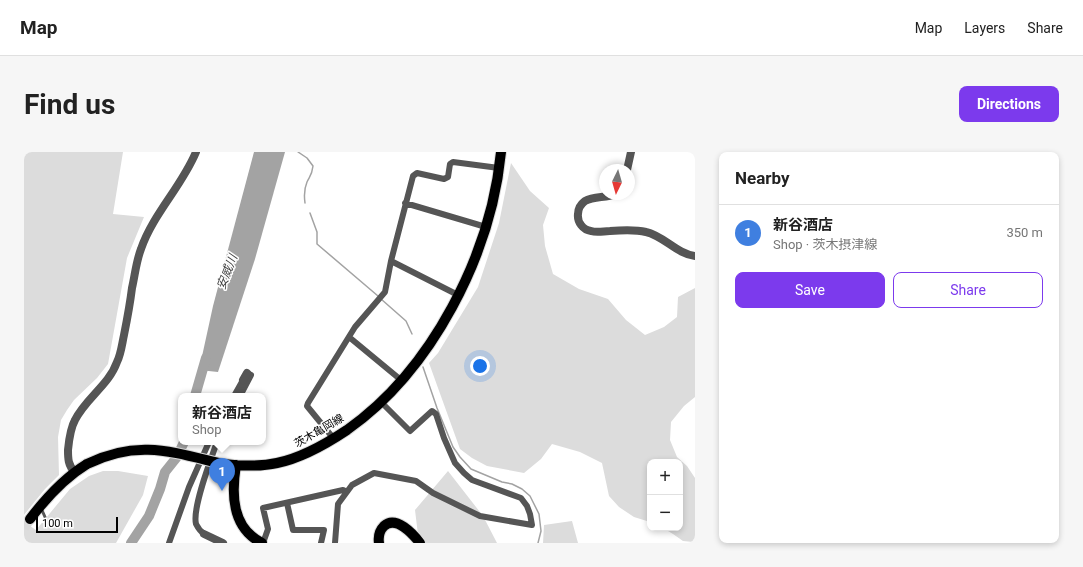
<!DOCTYPE html>
<meta charset="utf-8">
<style>
:root{--surface:#fff;--page:#f6f6f6;--text:#222;--muted:#767676;--line:#e0e0e0;--accent:#7c3aed}
body{margin:0;font-family:Roboto,"Noto Sans JP",sans-serif;background:var(--page);color:var(--text)}
.controls{position:absolute;right:12px;bottom:12px;display:grid;overflow:hidden;border-radius:8px;box-shadow:0 2px 6px #0003}
.controls button{width:36px;height:36px;display:grid;place-items:center;padding:0;border:0;border-bottom:1px solid var(--line);background:var(--surface);color:var(--text);font:20px sans-serif}
.compass{position:absolute;left:575px;top:12px;width:36px;height:36px;border-radius:50%;background:var(--surface);box-shadow:0 2px 6px #0003;rotate:185deg}
.scale{position:absolute;left:12px;bottom:10px;width:82px;box-sizing:border-box;padding-left:4px;border:2px solid #000;border-top:0;font-size:11px;line-height:14px;white-space:nowrap;color:#000;-webkit-text-stroke:3px #fff;paint-order:stroke}
.you{position:absolute;left:456px;top:214px;width:14px;height:14px;margin:-10px;border:3px solid #fff;border-radius:50%;background:#1a73e8;box-shadow:0 0 0 6px #1a73e833}
.badge{display:grid;place-items:center;width:26px;height:26px;border-radius:50%;background:var(--accent);color:#fff;font-size:13px;font-weight:700}
.pin{position:absolute;translate:-50% -33px;filter:drop-shadow(0 1px 2px #0008)}
.pin::after{content:'';position:absolute;top:21px;width:14px;height:12px;background:inherit;clip-path:polygon(0 0,100% 0,50% 100%)}
.popup{position:absolute;left:154px;top:241px;width:88px;height:52px;box-sizing:border-box;display:grid;place-content:center;border-radius:8px;background:var(--surface);filter:drop-shadow(0 1px 3px #0005);font-size:13px;white-space:nowrap;color:var(--muted)}
.popup b{font-size:15px;color:var(--text)}
.popup::after{content:'';position:absolute;left:50%;top:100%;margin-left:-8px;border:8px solid transparent;border-top-color:var(--surface)}
.list{margin:0;padding:0;list-style:none}
h2{display:flex;justify-content:space-between;align-items:center;height:52px;margin:0;padding:0 16px;font-size:17px}
h2 small{font-size:13px;font-weight:400;color:var(--muted)}
.list li{display:grid;grid-template-columns:26px 1fr auto;gap:12px;align-items:center;box-sizing:border-box;height:56px;padding:0 16px;border-top:1px solid var(--line)}
.list b{display:block;font-size:15px;white-space:nowrap}
.list p{margin:0;font-size:13px;white-space:nowrap;color:var(--muted)}
.list em{font-size:13px;font-style:normal;color:var(--muted)}
.actions{display:flex;gap:8px;padding:12px 16px}
.actions a{flex:1;padding:9px 0;border:1px solid var(--accent);border-radius:8px;text-align:center;font-size:14px;color:var(--accent)}
.actions .main{background:var(--accent);color:#fff}
.map{position:relative;flex:none;width:671px;height:391px;overflow:hidden;border-radius:8px}
header{display:flex;align-items:center;gap:24px;box-sizing:border-box;height:56px;padding:0 20px;background:var(--surface);border-bottom:1px solid var(--line)}
header strong{font-size:19px}
nav{display:flex;gap:22px;margin-inline-start:auto;font-size:14px}
.intro{display:flex;align-items:center;justify-content:space-between;box-sizing:border-box;height:96px;padding:0 24px}
h1{margin:0;font-size:28px}
.button{padding:10px 18px;border-radius:8px;background:var(--accent);color:#fff;font-size:14px;font-weight:700}
main{display:flex;gap:24px;padding:0 24px}
aside{flex:1;background:var(--surface);border-radius:8px;box-shadow:0 2px 6px #0003}
.map>svg:first-child{display:block}
</style>
<header>
<strong>Map</strong>
<nav><a>Map</a><a>Layers</a><a>Share</a></nav>
</header>
<div class="intro"><h1>Find us</h1><a class="button">Directions</a></div>
<main>
<div class="map">
<svg width="671" height="391" viewBox="0 0 671 391">
<rect width="100%" height="100%" fill="#fff"/>
<path fill="#dcdcdc" d="M 0,0 L 99,0 L 89,62 L 120,65 L 103,106 L 84,212 L 73,226 L 50,248 L 43,258 L 37,268 L 34,285 L 35,323 L 21,337 L 0,363 Z
M 487,11 L 506,39 L 525,56 L 519,73 L 521,94 L 529,122 L 555,137 L 584,147 L 602,168 L 621,183 L 640,175 L 653,165 L 654,145 L 671,136 L 671,245 L 660,254 L 647,270 L 646,288 L 653,305 L 663,314 L 671,326 L 671,387 L 669,390 L 659,389 L 649,382 L 639,376 L 656,376 L 656,310 L 626,310 L 626,370 L 610,365 L 595,355 L 585,344 L 578,311 L 556,300 L 528,292 L 517,307 L 500,321 L 463,314 L 448,306 L 436,297 L 405,211 L 414,201 L 454,135 L 475,71 Z
M 79,319 L 94,319 L 124,324 L 119,343 L 92,391 L 0,391 L 0,370 L 12,378 L 46,337 L 65,324 Z
M 424,319 L 459,364 L 473,391 L 395,391 L 391,358 Z
M 548,369 L 554,391 L 519,391 L 520,373 Z"/>
<path fill="#a3a3a3" d="M 230,0 L 261,0 L 231,107 L 194,220 L 175,218 L 189,154 Z"/>
<g fill="none" stroke-linecap="round" stroke-linejoin="round">
<path stroke="#a3a3a3" stroke-width="1.5" d="M 274,0 L 283,6 L 289,14 C 288,23 286,24 283,30 C 280,37 280,44 281,51
M 286,61 L 293,80 L 293,92 L 354,144
M 357,147 L 382,169 L 388,182
M 399,215 L 413,256 L 429,295 L 436,305 L 447,317 L 478,330 L 488,332 L 498,337 L 506,344 L 515,362 L 517,379 L 514,391"/>
<path stroke="#a3a3a3" stroke-width="10" d="M 171,244 L 182,206
M 107,391 L 125,364 L 136,337 L 141,320 L 153,305 L 160,290"/>
<path stroke="#d9d9d9" stroke-width="10" stroke-dasharray="10 5" stroke-linecap="butt" d="M 0,376 L 6,367"/>
<g stroke="#dbdbdb" stroke-width="12">
<path id="primary" d="M 199,312 C 217,314 235,315 253,311 C 278,306 302,292 323,278 C 408,218 467,103 477,0
M 212,313 C 207,343 208,376 238,391
M 6,367 C 22,346 40,326 63,312
M 355,391 C 354,384 355,379 360,374 C 372,363 389,382 396,391"/>
</g>
<path stroke="#555" stroke-width="3" d="M 17,356 L 21,365"/>
<path stroke="#555" stroke-width="6" d="M 381,51 L 462,75
M 367,109 L 434,143
M 325,185 L 377,228
M 210,244 L 219,228
M 216,244 L 227,223 L 223,221
M 310,287 L 283,254 L 284,251 L 331,175 L 361,140 L 367,109 L 389,24 L 393,21 L 420,27 L 424,25 L 426,12 L 429,10 L 475,16
M 263,351 L 269,378 L 300,378 L 297,391
M 180,382 C 176,379 174,376 172,372 C 168,356 187,307 193,290
M 145,391 L 165,335 L 185,290
M 239,391 L 244,377 L 239,356 L 319,338 L 323,340
M 311,391 L 314,352 L 328,333 L 350,321 L 392,329 L 409,341 L 456,364 L 508,373 L 506,362 L 503,354 L 497,346 L 448,328 L 440,321 L 431,311 L 420,286 L 412,262 L 408,259 L 386,279 L 357,250"/>
<path stroke="#555" stroke-width="8" d="M 603,18 L 607,0
M 591,42 C 582,46 570,44 561,49 C 557,52 554,57 554,62 C 553,70 559,78 567,79 C 573,81 580,79 586,79 C 598,78 610,77 622,80 C 640,84 653,102 671,104
M 219,228 L 223,221
M 51,320 C 44,314 44,306 44,298 C 45,288 46,277 51,268 C 62,246 85,233 93,210 C 97,202 98,192 100,183 C 103,168 106,152 108,136 C 111,123 112,110 117,97 C 129,62 158,34 172,0
M 180,382 L 199,391"/>
<use href="#primary" stroke="#000" stroke-width="10"/>
<g stroke="#dbdbdb" stroke-width="12" stroke-linecap="butt">
<path id="primary-bridge" d="M 63,312 C 114,287 148,300 199,312"/>
</g>
<use href="#primary-bridge" stroke="#000" stroke-width="10"/>
</g>
<g text-anchor="middle" dominant-baseline="central" stroke-width="3" stroke-linejoin="round" paint-order="stroke">
<g font-size="11" fill="#000" stroke="#fff">
<text transform="translate(295 279) rotate(-30)">茨木亀岡線</text>
</g>
<g font-size="12" font-style="italic" fill="#444" stroke="#fff">
<text transform="translate(203 120) rotate(-69)">安威川</text>
</g>
</g>
</svg>
<div class="controls">
<button>+</button>
<button>−</button>
</div>
<svg class="compass" viewBox="-18 -18 36 36"><path d="M0-13l5 13h-10z" fill="#e53935"/><path d="M0 13l5-13h-10z" fill="#767676"/></svg>
<div class="scale">100 m</div>
<div class="you"></div>
<div class="pin badge" style="left:198px;top:339px;background:#3f7fe0">1</div>
<div class="popup"><b>新谷酒店</b>Shop</div>
</div>
<aside>
<h2>Nearby<small></small></h2>
<ul class="list">
<li><span class="badge" style="background:#3f7fe0">1</span><div><b>新谷酒店</b><p>Shop · 茨木摂津線</p></div><em>350 m</em></li>
</ul>
<div class="actions"><a class="main">Save</a><a>Share</a></div>
</aside>
</main>
